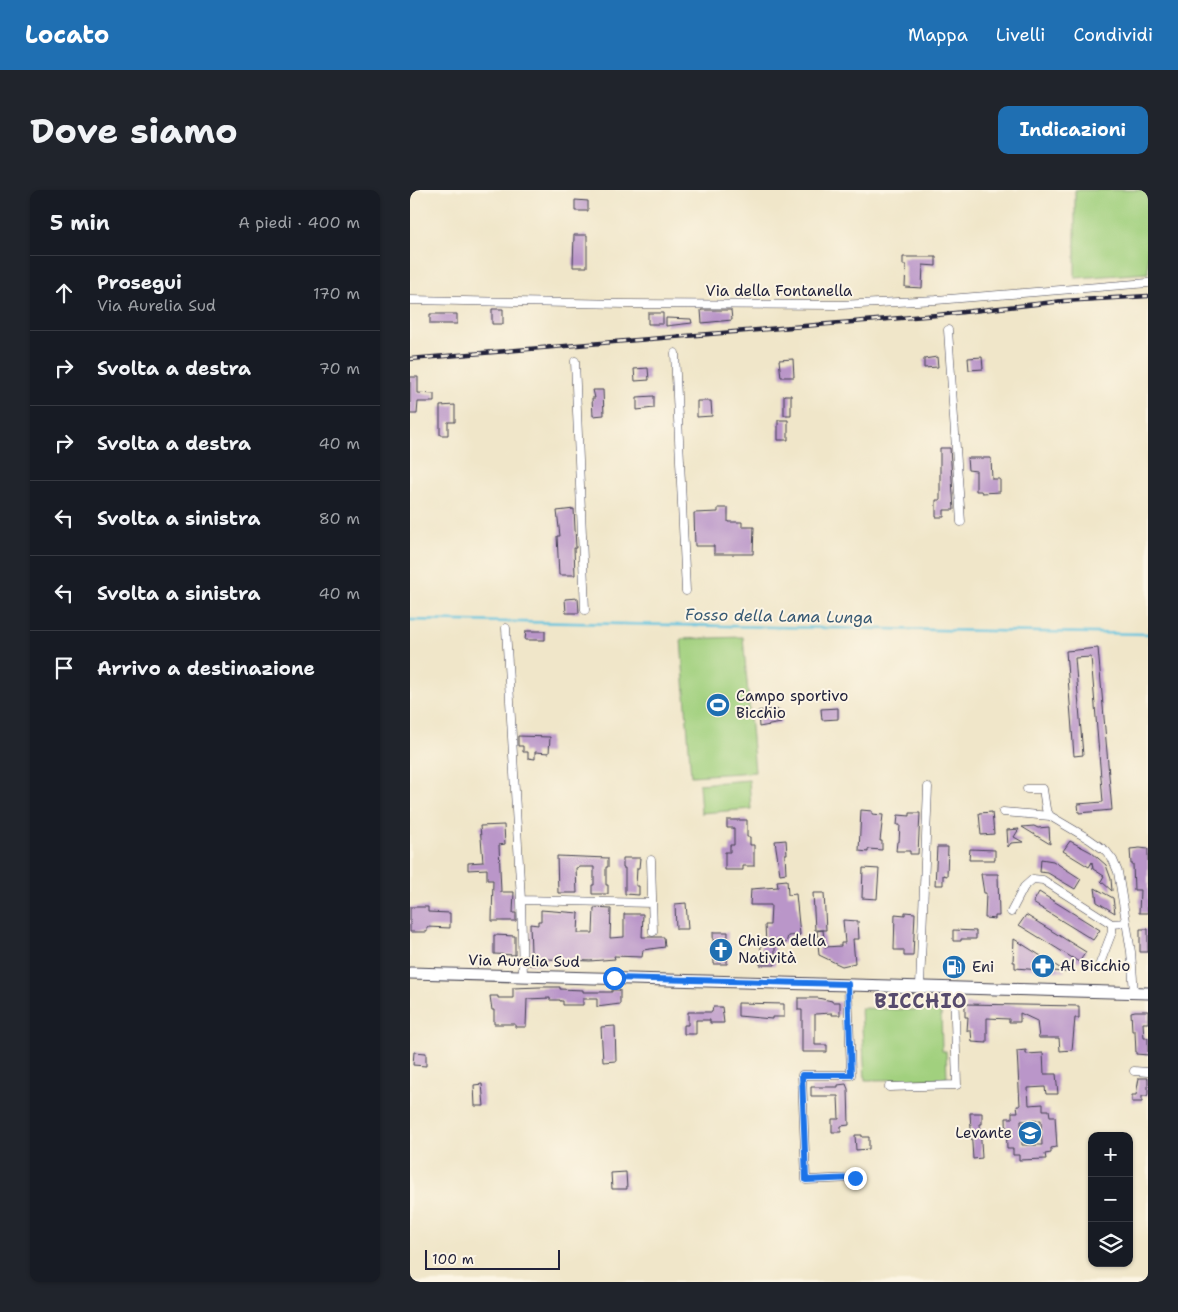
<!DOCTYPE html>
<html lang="it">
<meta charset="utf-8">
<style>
:root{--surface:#171b24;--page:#20242c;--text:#f1f3f6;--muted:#9ea1a6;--line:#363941;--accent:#1f6fb2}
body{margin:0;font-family:"Shantell Sans",sans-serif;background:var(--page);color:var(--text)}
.controls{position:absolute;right:15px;bottom:15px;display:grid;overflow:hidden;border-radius:10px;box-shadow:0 1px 4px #0004}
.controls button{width:45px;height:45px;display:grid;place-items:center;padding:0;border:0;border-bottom:1px solid var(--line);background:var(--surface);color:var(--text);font:25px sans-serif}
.scale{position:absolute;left:15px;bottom:12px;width:135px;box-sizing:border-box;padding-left:5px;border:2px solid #22223b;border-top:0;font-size:14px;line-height:18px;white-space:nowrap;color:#22223b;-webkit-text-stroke:4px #fcf5e5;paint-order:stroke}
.stop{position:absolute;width:15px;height:15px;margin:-11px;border:4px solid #1a73e8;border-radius:50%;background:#fff}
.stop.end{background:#1a73e8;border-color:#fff;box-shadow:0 1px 5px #0008}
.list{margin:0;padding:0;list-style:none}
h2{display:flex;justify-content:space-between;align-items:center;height:65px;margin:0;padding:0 20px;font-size:21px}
h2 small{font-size:16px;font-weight:400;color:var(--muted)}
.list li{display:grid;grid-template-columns:32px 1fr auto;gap:15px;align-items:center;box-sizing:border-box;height:75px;padding:0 20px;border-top:1px solid var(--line)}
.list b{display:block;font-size:19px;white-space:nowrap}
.list p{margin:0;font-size:16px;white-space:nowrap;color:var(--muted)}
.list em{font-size:16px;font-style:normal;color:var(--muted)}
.icon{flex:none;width:28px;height:28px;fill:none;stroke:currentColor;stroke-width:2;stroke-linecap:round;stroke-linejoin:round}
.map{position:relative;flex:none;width:738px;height:1092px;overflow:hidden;border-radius:10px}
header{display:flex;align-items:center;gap:30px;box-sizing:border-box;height:70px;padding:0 25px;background:var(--accent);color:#fff}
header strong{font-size:24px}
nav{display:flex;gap:28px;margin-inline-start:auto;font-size:18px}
.intro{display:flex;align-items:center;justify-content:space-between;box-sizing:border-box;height:120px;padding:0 30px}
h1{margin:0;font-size:35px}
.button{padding:12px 22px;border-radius:10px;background:var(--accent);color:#fff;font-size:18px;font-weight:700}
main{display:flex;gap:30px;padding:0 30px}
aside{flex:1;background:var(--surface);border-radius:10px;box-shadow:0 1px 4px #0004}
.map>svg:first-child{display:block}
</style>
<header>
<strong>Locato</strong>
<nav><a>Mappa</a><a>Livelli</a><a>Condividi</a></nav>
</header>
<div class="intro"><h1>Dove siamo</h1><a class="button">Indicazioni</a></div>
<main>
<aside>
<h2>5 min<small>A piedi · 400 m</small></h2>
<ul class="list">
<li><svg class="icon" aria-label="ahead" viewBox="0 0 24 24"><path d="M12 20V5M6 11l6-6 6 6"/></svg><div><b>Prosegui</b><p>Via Aurelia Sud</p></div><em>170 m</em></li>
<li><svg class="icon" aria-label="right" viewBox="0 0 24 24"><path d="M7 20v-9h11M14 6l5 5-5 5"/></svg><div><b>Svolta a destra</b></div><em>70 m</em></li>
<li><svg class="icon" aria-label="right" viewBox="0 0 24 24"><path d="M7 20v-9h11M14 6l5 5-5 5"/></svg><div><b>Svolta a destra</b></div><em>40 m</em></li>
<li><svg class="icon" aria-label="left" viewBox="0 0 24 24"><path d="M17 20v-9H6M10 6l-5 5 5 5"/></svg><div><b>Svolta a sinistra</b></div><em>80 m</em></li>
<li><svg class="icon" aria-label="left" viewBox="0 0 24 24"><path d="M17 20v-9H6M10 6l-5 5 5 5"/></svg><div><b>Svolta a sinistra</b></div><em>40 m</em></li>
<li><svg class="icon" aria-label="arrive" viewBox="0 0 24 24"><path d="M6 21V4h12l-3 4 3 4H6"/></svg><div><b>Arrivo a destinazione</b></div></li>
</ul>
</aside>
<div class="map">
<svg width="738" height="1092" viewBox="0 0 738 1092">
<rect width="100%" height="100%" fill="#fcf5e5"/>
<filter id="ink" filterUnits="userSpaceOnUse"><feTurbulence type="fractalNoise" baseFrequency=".02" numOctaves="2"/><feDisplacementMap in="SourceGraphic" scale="10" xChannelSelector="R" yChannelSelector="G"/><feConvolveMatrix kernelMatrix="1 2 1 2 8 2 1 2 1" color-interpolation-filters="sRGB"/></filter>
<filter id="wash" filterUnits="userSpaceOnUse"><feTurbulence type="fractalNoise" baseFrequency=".0096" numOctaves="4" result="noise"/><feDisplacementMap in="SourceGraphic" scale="20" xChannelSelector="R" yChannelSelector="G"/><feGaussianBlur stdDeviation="1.12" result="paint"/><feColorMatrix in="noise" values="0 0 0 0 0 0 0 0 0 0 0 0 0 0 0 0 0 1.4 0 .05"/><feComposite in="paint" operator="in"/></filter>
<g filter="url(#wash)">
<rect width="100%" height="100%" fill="#f0e6c9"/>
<path fill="#a1d07e" stroke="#62795c" d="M 665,0 L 738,0 L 738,83 L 665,88 Z
M 333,447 L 345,582 L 281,586 L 271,449 Z
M 339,590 L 341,619 L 291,623 L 289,594 Z
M 451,818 L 531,821 L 532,861 L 536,861 L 537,889 L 455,890 Z"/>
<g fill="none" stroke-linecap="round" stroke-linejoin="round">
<path stroke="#61c3df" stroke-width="2.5" d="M 0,430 L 738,444"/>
</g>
<g id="blocks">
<path fill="#ba96c9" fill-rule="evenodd" d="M 165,10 L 178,11 L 178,21 L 165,21 Z
M 164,45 L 177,45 L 177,77 L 163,77 Z
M 493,67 L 526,67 L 526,76 L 513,75 L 512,98 L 495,97 L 496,75 L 493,75 Z
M 82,119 L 93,119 L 93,134 L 82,134 Z
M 291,120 L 321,120 L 322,130 L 292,133 Z
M 238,123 L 253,123 L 253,134 L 238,134 Z
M 20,124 L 47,124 L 47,134 L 20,134 Z
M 256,128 L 281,129 L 282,133 L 256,136 Z
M 527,167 L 528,177 L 514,178 L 514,169 Z
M 572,167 L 573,179 L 559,180 L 558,168 Z
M 383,169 L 384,187 L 371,187 L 369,170 Z
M 238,178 L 239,190 L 225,191 L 224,179 Z
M 0,187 L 8,187 L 8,203 L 24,204 L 24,212 L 8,212 L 7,224 L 0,224 Z
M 183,200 L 193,200 L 194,225 L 183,226 L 182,208 L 185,208 Z
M 374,205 L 381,205 L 381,225 L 374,225 Z
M 244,206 L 244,218 L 227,220 L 227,207 Z
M 287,211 L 301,211 L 302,226 L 287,227 Z
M 45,215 L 45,232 L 38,232 L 38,245 L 30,245 L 30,216 Z
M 368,230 L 378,230 L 378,250 L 368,250 Z
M 530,258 L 540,258 L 544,320 L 534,320 L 534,327 L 526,327 L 526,310 L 530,310 Z
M 557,268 L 581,268 L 582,289 L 590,289 L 590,302 L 572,303 L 571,301 L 566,301 L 566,281 L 558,280 Z
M 308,318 L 318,318 L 318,332 L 332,332 L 332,337 L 344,337 L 343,364 L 304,364 L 304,356 L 285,356 L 284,323 L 308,322 Z
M 164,319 L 166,358 L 164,358 L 165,385 L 149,385 L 147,346 L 150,346 L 147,321 Z
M 168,408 L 169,423 L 156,423 L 155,409 Z
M 116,441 L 135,441 L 135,450 L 115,450 Z
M 688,458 L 702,620 L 669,623 L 668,614 L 693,612 L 681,467 L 665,468 L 673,565 L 664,566 L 656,461 Z
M 428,518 L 428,529 L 412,530 L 411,519 Z
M 363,519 L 370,520 L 371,533 L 349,537 L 348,521 Z
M 108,546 L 140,547 L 139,563 L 125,562 L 125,569 L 118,568 L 118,562 L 113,562 L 113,556 L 108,556 Z
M 451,620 L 462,621 L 462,624 L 473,625 L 470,651 L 472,651 L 472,660 L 458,659 L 458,662 L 449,661 Z
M 582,622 L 584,644 L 571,645 L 569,623 Z
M 500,623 L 510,623 L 508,664 L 500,664 L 500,661 L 486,661 L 487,652 L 489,652 L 490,635 L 487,635 L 488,625 L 500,626 Z
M 317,630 L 337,630 L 337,647 L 340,647 L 340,655 L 344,655 L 344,676 L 333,676 L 333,680 L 315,680 L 315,662 L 320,662 L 320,655 L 324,655 L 324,638 L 317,638 Z
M 94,635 L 95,654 L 89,655 L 91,702 L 104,702 L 103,723 L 106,723 L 106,731 L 82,731 L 83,690 L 77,690 L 77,679 L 58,680 L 58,673 L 73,672 L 70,636 Z
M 624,636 L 628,638 L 639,637 L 640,654 L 612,637 Z
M 609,639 L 604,647 L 613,652 L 601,653 L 598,657 L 597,640 Z
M 376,650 L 377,664 L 375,664 L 376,683 L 370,684 L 365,651 Z
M 660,651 L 681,662 L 696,675 L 701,689 L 702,701 L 691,691 L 694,686 L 683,679 L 682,672 L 679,677 L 653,661 Z
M 527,657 L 538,657 L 537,686 L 533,685 L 533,695 L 525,695 Z
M 730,658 L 738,659 L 738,723 L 729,723 L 730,700 L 724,700 L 723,674 L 721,674 L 720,659 Z
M 560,659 L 585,660 L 585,670 L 559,670 Z
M 147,666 L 198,668 L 198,677 L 196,677 L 196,695 L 198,695 L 198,704 L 182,704 L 182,695 L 184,695 L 184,677 L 170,677 L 166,678 L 167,703 L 148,703 Z
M 213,668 L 230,668 L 229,678 L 227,678 L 226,696 L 229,696 L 229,705 L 215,704 L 215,678 L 213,678 Z
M 631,669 L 643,671 L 671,689 L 665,699 L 638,683 L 630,682 Z
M 453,678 L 469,679 L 467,709 L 452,708 Z
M 571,684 L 588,684 L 589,726 L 585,726 L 585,729 L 575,728 L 576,703 L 574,703 Z
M 377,690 L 378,705 L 386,704 L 390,745 L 378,746 L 376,753 L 365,754 L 365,775 L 350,775 L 351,755 L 356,755 L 355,735 L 360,735 L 361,715 L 340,715 L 341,699 L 368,697 L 367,691 Z
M 685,698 L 703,708 L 705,723 L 687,712 Z
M 629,702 L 690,740 L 683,750 L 623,713 Z
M 403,703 L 414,703 L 416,740 L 405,740 Z
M 276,713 L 278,739 L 266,739 L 265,714 Z
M 0,717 L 18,717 L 18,722 L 40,723 L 40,738 L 17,737 L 17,742 L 0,742 Z
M 184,718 L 201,719 L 200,748 L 214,747 L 214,724 L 233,724 L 232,747 L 254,747 L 255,757 L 233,760 L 232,767 L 204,766 L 205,769 L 180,771 L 138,769 L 136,774 L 119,775 L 119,762 L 121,762 L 120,734 L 128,735 L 128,731 L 131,731 L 131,720 L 169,723 L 168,743 L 183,743 Z
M 495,722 L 505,723 L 503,766 L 494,766 L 494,760 L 484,760 L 485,724 L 495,725 Z
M 616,725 L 676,762 L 669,772 L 609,735 Z
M 433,730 L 448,731 L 449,749 L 443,749 L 445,773 L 432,776 L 409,765 L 407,741 L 413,740 L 415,757 L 431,756 L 431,753 L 435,753 Z
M 730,739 L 738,739 L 738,762 L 730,762 Z
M 543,740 L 566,741 L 566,749 L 551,749 L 551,751 L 543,751 Z
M 303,742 L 318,742 L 317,774 L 304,774 Z
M 84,745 L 105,746 L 105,765 L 84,764 Z
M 604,749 L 620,759 L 656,782 L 605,778 L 605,772 L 603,772 Z
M 130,797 L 150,797 L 150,799 L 173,800 L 173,802 L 202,802 L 202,800 L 210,800 L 210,814 L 187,817 L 187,809 L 173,809 L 173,815 L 153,815 L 153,811 L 150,811 L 150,810 L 140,810 L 140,808 L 117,809 L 116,837 L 105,837 L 105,834 L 84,834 L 84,820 L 82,820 L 80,806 L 88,806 L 88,808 L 103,808 L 103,798 Z
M 388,808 L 408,808 L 422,811 L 422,812 L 430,812 L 430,825 L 422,825 L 422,823 L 405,824 L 405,855 L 417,855 L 417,862 L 392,862 L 392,820 L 388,820 Z
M 328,813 L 374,814 L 374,827 L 362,827 L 362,829 L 328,826 Z
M 555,814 L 669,816 L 669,828 L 665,828 L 662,860 L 650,861 L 649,848 L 629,848 L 627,831 L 610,823 L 610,832 L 599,832 L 599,829 L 577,828 L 577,853 L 562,852 L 561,841 L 557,841 L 558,827 L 555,827 Z
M 303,817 L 312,817 L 314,833 L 300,833 L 300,830 L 286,830 L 286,844 L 274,844 L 274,835 L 278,835 L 278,822 L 302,822 Z
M 725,821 L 738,821 L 738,833 L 733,833 L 734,848 L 738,848 L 738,865 L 726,864 L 725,841 L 722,841 L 721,822 Z
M 205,836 L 206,871 L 193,872 L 191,837 Z
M 616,860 L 616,864 L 633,863 L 634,884 L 646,884 L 648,904 L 636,904 L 635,897 L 618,898 L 619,915 L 633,914 L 633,920 L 639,920 L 640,926 L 645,926 L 647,957 L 641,958 L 641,963 L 635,964 L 636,969 L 609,970 L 609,965 L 603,965 L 603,959 L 597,959 L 596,928 L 602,928 L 602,922 L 608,922 L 607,916 L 610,916 L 607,861 ZM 631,930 L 632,955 L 612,955 L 611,931 Z
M 4,862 L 16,863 L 16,876 L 3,875 Z
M 729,888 L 738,888 L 738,904 L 737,906 L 732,906 L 732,912 L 722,912 L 722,905 L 726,905 Z
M 72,894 L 74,916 L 65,916 L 64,895 Z
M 436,894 L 438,899 L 439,935 L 431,936 L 431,942 L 422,942 L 422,929 L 429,929 L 428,906 L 401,906 L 401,897 L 428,897 L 428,895 Z
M 560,923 L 572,923 L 572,934 L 570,934 L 572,968 L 563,969 Z
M 445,945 L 452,945 L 452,947 L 459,947 L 459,959 L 446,960 Z
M 216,982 L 217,999 L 202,999 L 201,983 Z"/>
</g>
</g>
<g filter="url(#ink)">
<use href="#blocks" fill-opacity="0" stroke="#413f50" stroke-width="1"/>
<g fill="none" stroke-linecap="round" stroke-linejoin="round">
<g stroke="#413f50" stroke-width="9">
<path id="minor" d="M 0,110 L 216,114 L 430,115 L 526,110 L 738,93
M 538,140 L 551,332
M 265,163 L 276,401
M 165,171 L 175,420
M 96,438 L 111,710
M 617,599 L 633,599 L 636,619 L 640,626
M 593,622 L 640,626 L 679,649 L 696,661 L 703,670 L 708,682 L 721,762 L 724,803
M 241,670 L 243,742
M 601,722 L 614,697 L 623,689 L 633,690 L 702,734 L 716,733
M 689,776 L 702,742 L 702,734
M 113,786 L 111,710 L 242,713
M 438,794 L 441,885 L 392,885 L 396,990 L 445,988
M 510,796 L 518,597
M 724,881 L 738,882
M 479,897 L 547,895 L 544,797"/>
</g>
<g stroke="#413f50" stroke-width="13">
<path id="secondary" d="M 0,783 L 738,803"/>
</g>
<use href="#minor" stroke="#fff" stroke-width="8"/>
<use href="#secondary" stroke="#fff" stroke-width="11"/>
<g stroke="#22223b" stroke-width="4.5">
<path id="rail" d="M 0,169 L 527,125 L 653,111 L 738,106"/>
</g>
<use href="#rail" stroke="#fcf5e5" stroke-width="2.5" stroke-dasharray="8" stroke-linecap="butt"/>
</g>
</g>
<g fill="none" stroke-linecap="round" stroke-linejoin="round" filter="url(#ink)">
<path stroke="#1a73e8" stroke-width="6" d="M 204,788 L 438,794 L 441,885 L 392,885 L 396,990 L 445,988"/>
</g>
<defs>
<g id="stadium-disc" transform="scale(1.25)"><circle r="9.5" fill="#1f6fb2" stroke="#fcf5e5"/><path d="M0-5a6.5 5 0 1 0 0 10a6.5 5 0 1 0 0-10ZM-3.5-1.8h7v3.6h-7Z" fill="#fff"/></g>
<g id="church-disc" transform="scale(1.25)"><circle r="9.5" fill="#1f6fb2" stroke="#fcf5e5"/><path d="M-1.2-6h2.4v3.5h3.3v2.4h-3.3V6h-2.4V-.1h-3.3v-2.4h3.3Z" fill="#fff"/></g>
<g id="pharmacy-disc" transform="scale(1.25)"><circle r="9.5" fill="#1f6fb2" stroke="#fcf5e5"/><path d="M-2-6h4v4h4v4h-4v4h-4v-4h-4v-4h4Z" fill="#fff"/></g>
<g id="fuel-disc" transform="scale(1.25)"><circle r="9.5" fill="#1f6fb2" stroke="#fcf5e5"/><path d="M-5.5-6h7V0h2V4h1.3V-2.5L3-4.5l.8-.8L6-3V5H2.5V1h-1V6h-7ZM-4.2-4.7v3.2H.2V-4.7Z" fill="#fff"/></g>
<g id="school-disc" transform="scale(1.25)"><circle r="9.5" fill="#1f6fb2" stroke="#fcf5e5"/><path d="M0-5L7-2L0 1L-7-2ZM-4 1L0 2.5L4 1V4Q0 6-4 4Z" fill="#fff"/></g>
</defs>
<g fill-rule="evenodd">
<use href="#stadium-disc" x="308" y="515"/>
<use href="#church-disc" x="311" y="760"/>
<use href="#pharmacy-disc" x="633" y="776"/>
<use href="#fuel-disc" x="544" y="777"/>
<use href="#school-disc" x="620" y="943"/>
</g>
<g text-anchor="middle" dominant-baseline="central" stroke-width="4" stroke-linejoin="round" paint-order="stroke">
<g font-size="15" fill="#22223b" stroke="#fcf5e5">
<text x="369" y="101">Via della Fontanella</text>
<text transform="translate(114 771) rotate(1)">Via Aurelia Sud</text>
</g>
<g font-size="15" fill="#22223b" stroke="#fcf5e5" text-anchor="start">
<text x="326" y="506">Campo sportivo<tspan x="326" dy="17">Bicchio</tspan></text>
<text x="328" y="751">Chiesa della<tspan x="328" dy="17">Natività</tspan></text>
<text x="650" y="776">Al Bicchio</text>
<text x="562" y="777">Eni</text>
<text x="602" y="943" text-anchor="end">Levante</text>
</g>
<g font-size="16" font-style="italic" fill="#385a74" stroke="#fcf5e5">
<text transform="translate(369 426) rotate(1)">Fosso della Lama Lunga</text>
</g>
<g font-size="20" font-weight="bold" letter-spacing="1" fill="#574b6d" stroke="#fcf5e5">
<text x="511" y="811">BICCHIO</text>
</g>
</g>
</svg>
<div class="controls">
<button>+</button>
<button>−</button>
<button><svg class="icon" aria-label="layers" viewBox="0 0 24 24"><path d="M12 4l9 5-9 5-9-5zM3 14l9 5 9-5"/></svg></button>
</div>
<div class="scale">100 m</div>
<div class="stop" style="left:204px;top:788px"></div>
<div class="stop end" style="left:445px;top:988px"></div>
</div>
</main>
